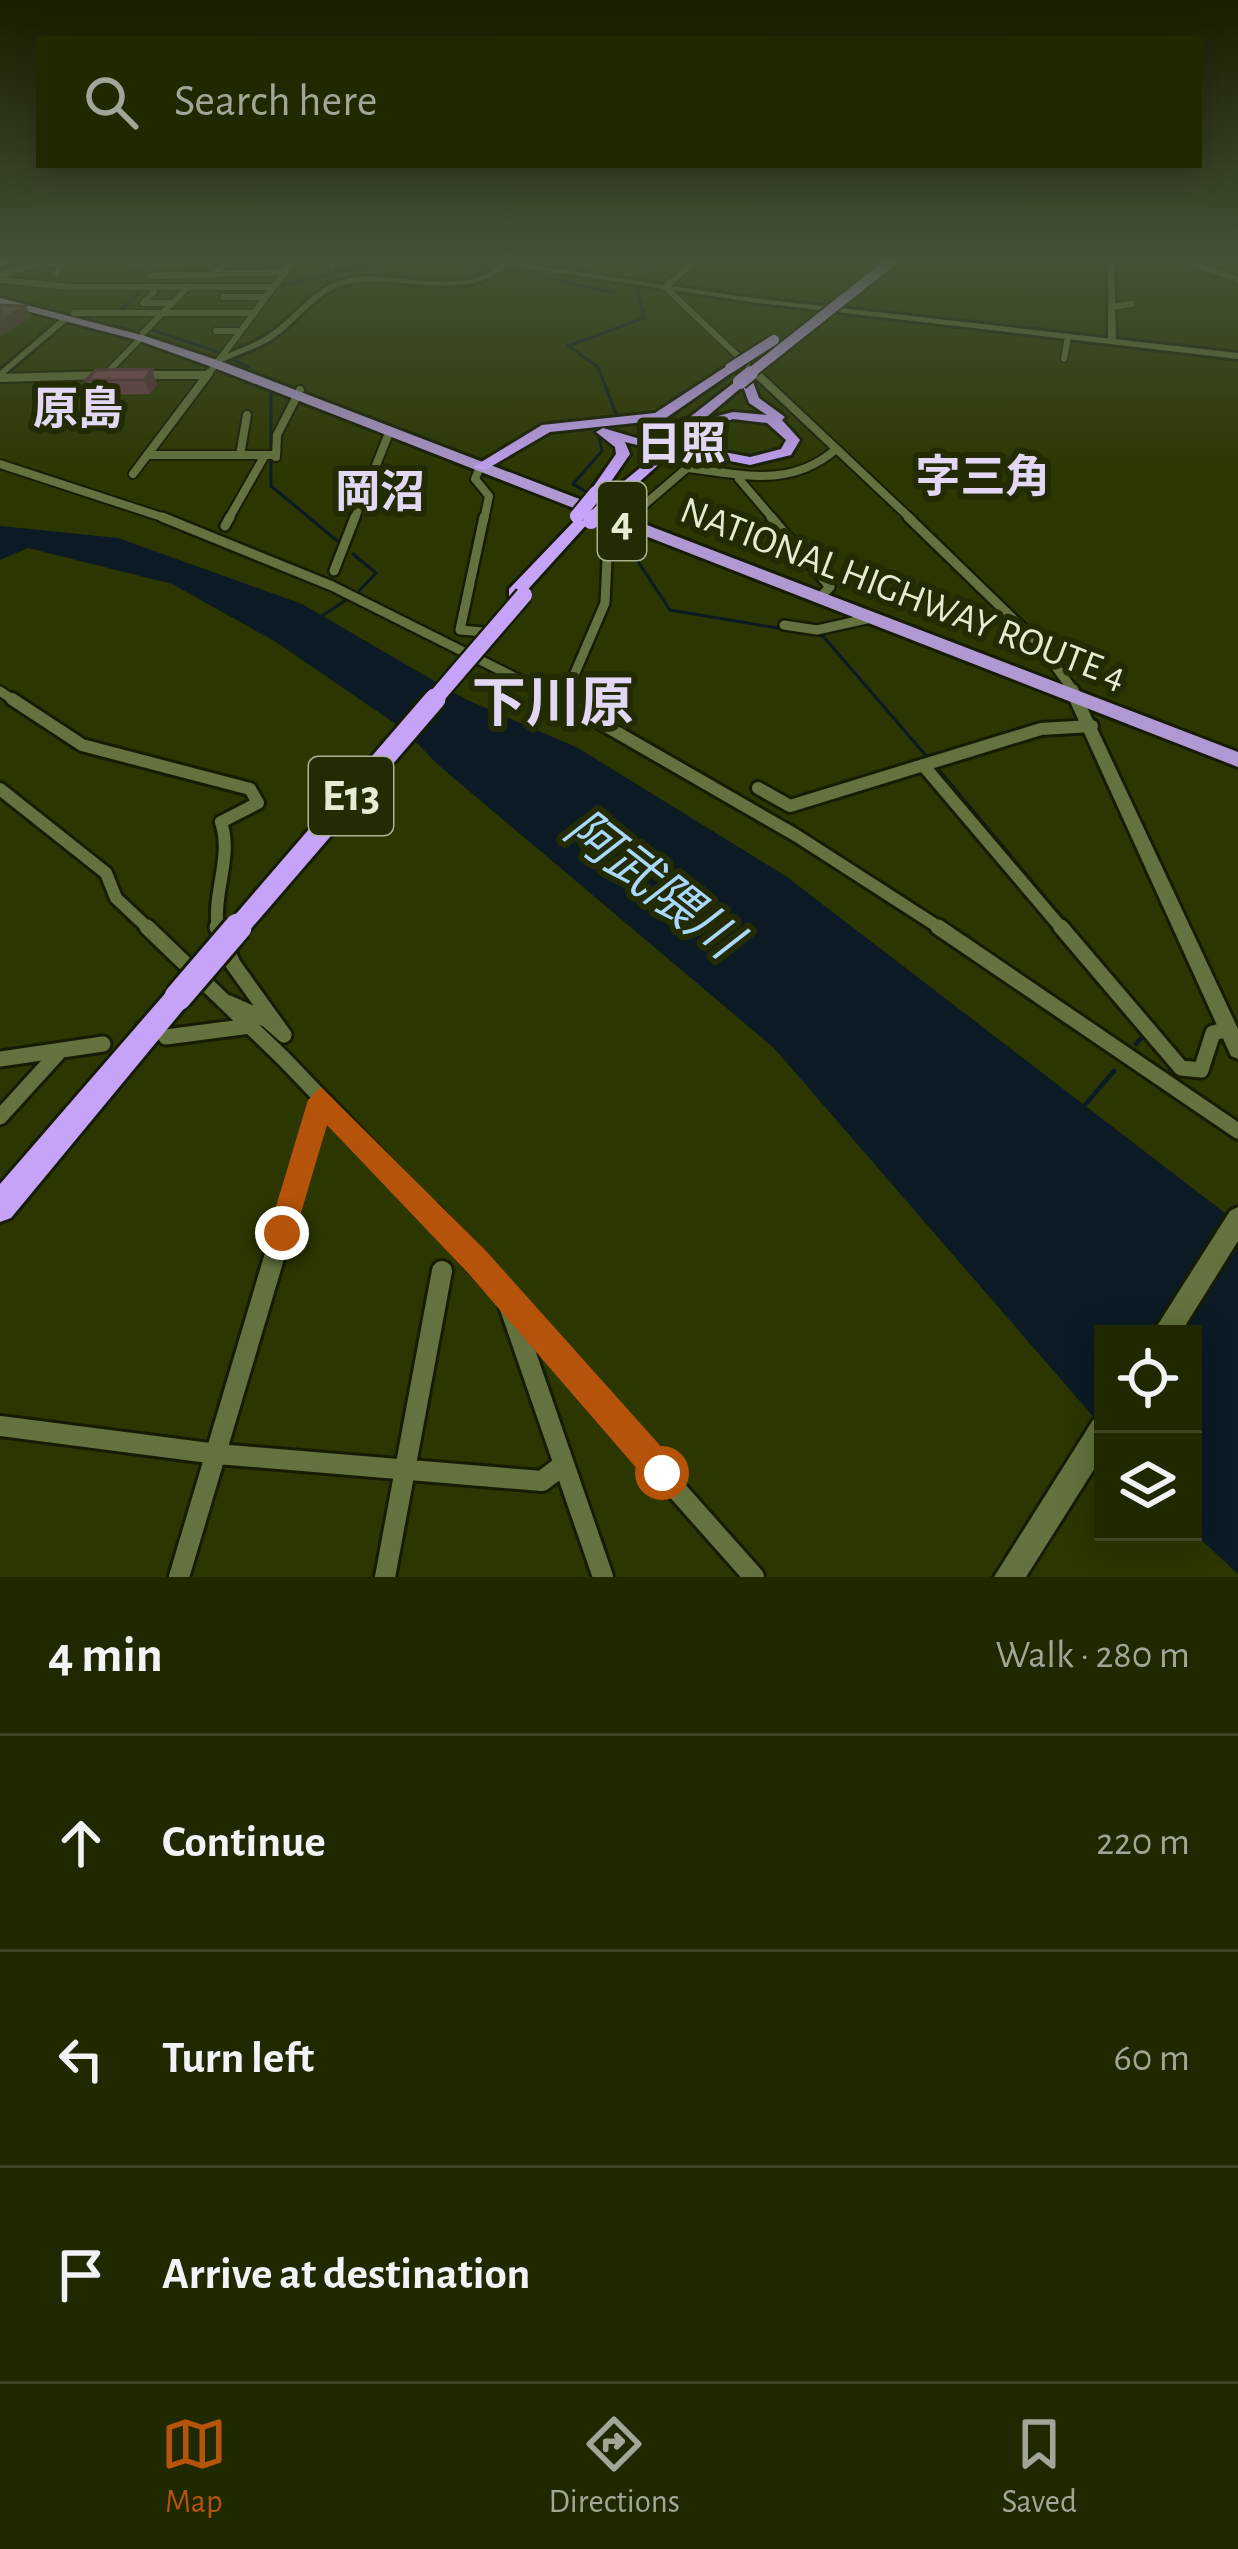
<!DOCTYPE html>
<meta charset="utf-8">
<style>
:root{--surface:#202800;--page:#2d340f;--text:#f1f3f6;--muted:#a2a699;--line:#3d4422;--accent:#b45309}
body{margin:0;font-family:"Alegreya Sans","Noto Sans JP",sans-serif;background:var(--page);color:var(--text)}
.controls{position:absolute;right:36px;bottom:36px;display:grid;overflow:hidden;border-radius:0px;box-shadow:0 6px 30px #0003}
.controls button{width:108px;height:108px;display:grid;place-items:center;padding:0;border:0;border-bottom:3px solid var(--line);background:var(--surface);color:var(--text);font:60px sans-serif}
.stop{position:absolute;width:36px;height:36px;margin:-27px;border:9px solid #b45309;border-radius:50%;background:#fff}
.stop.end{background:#b45309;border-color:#fff;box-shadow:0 3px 12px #0008}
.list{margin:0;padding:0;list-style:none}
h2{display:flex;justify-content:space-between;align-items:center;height:156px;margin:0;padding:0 48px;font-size:51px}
h2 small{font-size:39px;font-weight:400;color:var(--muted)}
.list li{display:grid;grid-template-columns:78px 1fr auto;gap:36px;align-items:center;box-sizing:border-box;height:216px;padding:0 48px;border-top:3px solid var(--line)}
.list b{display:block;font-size:45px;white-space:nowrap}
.list em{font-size:39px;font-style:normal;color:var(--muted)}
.icon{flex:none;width:66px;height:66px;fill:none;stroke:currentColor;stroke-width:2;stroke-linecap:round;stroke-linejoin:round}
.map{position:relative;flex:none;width:1238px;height:1577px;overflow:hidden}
.search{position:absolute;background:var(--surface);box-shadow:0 6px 30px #0003;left:36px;right:36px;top:36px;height:132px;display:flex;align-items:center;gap:30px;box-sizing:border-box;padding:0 42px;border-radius:0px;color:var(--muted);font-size:45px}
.sheet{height:804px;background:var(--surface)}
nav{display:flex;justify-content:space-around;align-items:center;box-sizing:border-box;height:168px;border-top:3px solid var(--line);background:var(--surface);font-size:33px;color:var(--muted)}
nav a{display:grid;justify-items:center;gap:6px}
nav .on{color:var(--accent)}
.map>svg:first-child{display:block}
</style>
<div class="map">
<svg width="1238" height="1577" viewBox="0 0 1238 1577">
<rect width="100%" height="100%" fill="#2b3600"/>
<path fill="#0b1a25" d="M 0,526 L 118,538 L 302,604 L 465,699 L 578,748 L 787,877 L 1238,1223 L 1238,1574 L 1193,1532 L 1193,1334 L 1103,1334 L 1103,1428 L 774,1048 L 436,763 L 406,731 L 276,642 L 172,584 L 28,548 L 0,560 Z"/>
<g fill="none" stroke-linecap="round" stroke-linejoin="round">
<path stroke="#0b1a25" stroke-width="3" d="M 457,264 L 493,266 L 615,293
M 279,286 L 376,264 L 451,263
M 119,312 L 142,289
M 149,329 L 221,353
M 230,358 L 248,367
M 271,394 L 271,453
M 616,414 L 598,367 L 568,346 L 644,318 L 637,287 L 654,260
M 271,460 L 271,486 L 341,544
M 590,494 L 573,484 L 602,451 L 599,436
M 615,503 L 627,504 L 631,511
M 624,530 L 623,539 L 670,610 L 783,629
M 353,554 L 376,573 L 357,593
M 322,616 L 349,598
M 810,634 L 823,636 L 928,758
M 938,769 L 1073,930"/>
<path stroke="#0b1a25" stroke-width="4.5" d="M 1070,927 L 1152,1025
M 1136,1044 L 1143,1036
M 1084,1106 L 1114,1071"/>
<path stroke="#47511f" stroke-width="14" stroke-dasharray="14 8" stroke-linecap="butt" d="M 654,440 L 680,448"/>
<g stroke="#161c03" stroke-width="9">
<path id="minor-far5" d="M 697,260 L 665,287 L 759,376
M 1183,260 L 1238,280
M 42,262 L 62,265 L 55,274
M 124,263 L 161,262
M 332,267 L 336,260
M 214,275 L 227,261 L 293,261
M 0,276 L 46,260
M 150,276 L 285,272
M 0,280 L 69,287 L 272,287
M 154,292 L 143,303 L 173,303
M 223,297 L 265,297
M 1112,307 L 1132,304
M 74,313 L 254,313
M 216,331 L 240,331
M 143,333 L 188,287
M 1064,359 L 1068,337
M 105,375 L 141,338
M 138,375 L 207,375
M 62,376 L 105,375
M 207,376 L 294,260"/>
</g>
<g stroke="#161c03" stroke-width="12">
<path id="minor-far4" d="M 756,373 L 912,520
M 138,375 L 207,375
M 0,378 L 105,375
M 147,455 L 275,455
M 240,455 L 247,415
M 276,457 L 277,435 L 300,390
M 0,464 L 171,520
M 480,467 L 475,479 L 489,496 L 484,520
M 133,474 L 209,373
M 739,479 L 774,520
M 630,517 L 687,468 C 742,474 789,489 835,450
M 228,520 L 265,455
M 354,520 L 389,433
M 609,520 L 614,511"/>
</g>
<g stroke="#161c03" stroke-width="14">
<path id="minor-far3" d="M 162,517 L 332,586 L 564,702
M 484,517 L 460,630 L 496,633
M 771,517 L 830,587 L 824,593
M 908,517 L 1039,644 L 1070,686
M 225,526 L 230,517
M 334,571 L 355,517
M 784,625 L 817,630 L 871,618
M 572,680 L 605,603 L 609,517
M 0,691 L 16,702"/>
</g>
<g stroke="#161c03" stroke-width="18">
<path id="minor-far2" d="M 12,699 L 82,745 L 250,789 L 258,803 L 221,822 C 233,857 212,893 218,930
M 559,699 L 797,836 L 943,930
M 923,765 L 1063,930
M 758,788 L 790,806 L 1041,729 L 1092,726
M 0,789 L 106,873 L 116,898 L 150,930"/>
</g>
<g stroke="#161c03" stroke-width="21">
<path id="minor-far1" d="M 147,927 L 284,1059 L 435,1217
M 217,927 L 233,964 L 284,1035 L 267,1020 L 229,1003
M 938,927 L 1238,1131
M 1061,927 L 1181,1068 L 1201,1070 L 1213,1033 L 1229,1029
M 166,1037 L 250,1026
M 0,1059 L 103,1044
M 0,1117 L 60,1051
M 286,1217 L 321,1100"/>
</g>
<g stroke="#161c03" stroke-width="26">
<path id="minor" d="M 432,1214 L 754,1577
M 509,1305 L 603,1577
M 0,1426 L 217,1454 L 542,1481 L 563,1465
M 179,1577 L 287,1214
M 385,1577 L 442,1271"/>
</g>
<g stroke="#161c03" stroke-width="6">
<path id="tertiary" d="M 504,260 L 511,260 C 479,304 405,277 359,282 C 319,285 303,318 274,338 C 258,349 239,354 222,362 L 215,360 C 231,351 250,346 266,336 C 301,314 313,281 360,277 C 401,274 476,298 504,260 Z
M 1108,260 L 1114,260 L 1116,342 L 1112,344 L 1108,342 Z
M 64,316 L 71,318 L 0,378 L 0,371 Z
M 1070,682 L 1077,686 L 1238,1029 L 1238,1059 L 1231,1056 L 1063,686 Z"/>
</g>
<g stroke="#161c03" stroke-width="6">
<path id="secondary" d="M 475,260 L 496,260 L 752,298 L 1238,353 L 1238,359 L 752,302 Z
M 1238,1207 L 1238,1241 L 1180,1334 L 1152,1334 L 1230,1211 Z
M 1103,1416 L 1103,1455 L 1026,1577 L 994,1577 L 1093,1420 Z"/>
</g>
<g stroke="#161c03" stroke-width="6">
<path id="trunk" d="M 0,260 L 12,260 L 0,267 Z
M 0,298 L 145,336 L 220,361 L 1238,752 L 1238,767 L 212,367 L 137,340 L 0,304 Z"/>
</g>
<g stroke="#161c03" stroke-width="6">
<path id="motorway" d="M 730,364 L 736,368 L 734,371 L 663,420 L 550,432 L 485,470 L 473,467 L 542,425 L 655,413 Z
M 740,378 L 753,382 L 759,398 L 785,417 L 782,420 L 800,440 L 791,455 L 750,465 L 675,450 L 628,492 L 618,492 L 618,486 L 694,424 L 688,420 L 690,417 ZM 743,386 L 749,403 L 767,415 L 733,412 L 703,420 ZM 733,419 L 767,423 L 786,440 L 781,449 L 750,457 L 682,444 L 702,430 Z
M 603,428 L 657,444 L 650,448 L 625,442 L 630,454 L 601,496 L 596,497 L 589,493 L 616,454 L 615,447 L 596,432 Z
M 584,514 L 589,516 L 589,522 L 521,597 L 509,597 L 509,589 L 579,516 Z
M 178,985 L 187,989 L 191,997 L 187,1005 L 11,1218 L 0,1222 L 0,1184 L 169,989 Z"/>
</g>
<use href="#minor-far5" stroke="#63723e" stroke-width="6"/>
<use href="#minor-far4" stroke="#63723e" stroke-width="8"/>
<use href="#minor-far3" stroke="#63723e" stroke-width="9"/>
<use href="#minor-far2" stroke="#63723e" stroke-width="12"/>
<use href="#minor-far1" stroke="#63723e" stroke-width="15"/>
<use href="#minor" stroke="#63723e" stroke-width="20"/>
<use href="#tertiary" fill="#63723e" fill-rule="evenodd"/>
<use href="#secondary" fill="#63723e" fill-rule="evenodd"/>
<use href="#trunk" fill="#b099d3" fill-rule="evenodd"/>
<use href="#motorway" fill="#c4a3f8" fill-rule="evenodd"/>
<g stroke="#161c03" stroke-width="14" stroke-linecap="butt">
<path id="motorway-bridge-far4" d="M 730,368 L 774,340
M 747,376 L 893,260"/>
</g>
<g stroke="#161c03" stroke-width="18" stroke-linecap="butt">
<path id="motorway-bridge-far3" d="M 740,382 L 751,373
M 577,516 L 596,493
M 592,520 L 616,496"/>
</g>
<g stroke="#161c03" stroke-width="21" stroke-linecap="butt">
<path id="motorway-bridge-far2" d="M 591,521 L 595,517
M 432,702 L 524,595"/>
</g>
<g stroke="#161c03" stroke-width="27" stroke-linecap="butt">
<path id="motorway-bridge-far1" d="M 236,930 L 435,699"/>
</g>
<g stroke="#161c03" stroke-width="33" stroke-linecap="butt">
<path id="motorway-bridge" d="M 178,997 L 238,927"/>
</g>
<use href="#motorway-bridge-far4" stroke="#c4a3f8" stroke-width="10"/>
<use href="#motorway-bridge-far3" stroke="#c4a3f8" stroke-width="14"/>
<use href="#motorway-bridge-far2" stroke="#c4a3f8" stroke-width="16"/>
<use href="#motorway-bridge-far1" stroke="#c4a3f8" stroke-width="21"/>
<use href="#motorway-bridge" stroke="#c4a3f8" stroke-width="27"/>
</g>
<path fill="#6c3e4c" d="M 152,369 L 157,384 L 150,394 L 93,395 L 86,380 Z"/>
<path fill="#58323e" d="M 26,306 L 31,317 L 0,336 L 0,321 Z
M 152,369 L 157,384 L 150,394 L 144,380 Z"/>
<path fill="#7e4858" stroke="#58323e" stroke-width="3" d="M 0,305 L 26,306 L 0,321 Z
M 152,369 L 144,380 L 86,380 L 96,370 Z"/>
<linearGradient id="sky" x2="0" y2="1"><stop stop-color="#181e00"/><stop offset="0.54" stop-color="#445237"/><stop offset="1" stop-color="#445237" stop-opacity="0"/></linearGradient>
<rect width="1238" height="481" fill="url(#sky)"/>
<path fill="#b45309" d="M 321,1087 L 487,1252 L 674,1461 L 679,1473 L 674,1485 L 662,1490 L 651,1485 L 467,1272 L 327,1125 L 292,1243 L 272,1243 L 268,1233 L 308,1100 Z"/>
<g text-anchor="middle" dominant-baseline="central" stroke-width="12" stroke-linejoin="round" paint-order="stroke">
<g font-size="39" fill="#e4edd1" stroke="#222b04">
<text transform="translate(903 594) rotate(21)">NATIONAL HIGHWAY ROUTE 4</text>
</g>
<g font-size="45" font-weight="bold" fill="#e2d8f5" stroke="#222b04">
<text x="78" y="410">原島</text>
<text x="681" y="445">日照</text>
<text x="983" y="478">字三角</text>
<text x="380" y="493">岡沼</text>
</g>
<g fill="#222b04" stroke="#aab394" stroke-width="3">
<rect x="598" y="482" width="48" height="78" rx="9"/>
<rect x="309" y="757" width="84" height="78" rx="9"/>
</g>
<g font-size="45" font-weight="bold" fill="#e4edd1">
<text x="622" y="521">4</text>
<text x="351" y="796">E13</text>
</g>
<g font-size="51" font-style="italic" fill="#a9d8fd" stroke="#222b04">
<text transform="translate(652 885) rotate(38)">阿武隈川</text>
</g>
<g font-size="54" font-weight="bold" fill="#e2d8f5" stroke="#222b04">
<text x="553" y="705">下川原</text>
</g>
</g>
</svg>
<div class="controls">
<button><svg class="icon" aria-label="locate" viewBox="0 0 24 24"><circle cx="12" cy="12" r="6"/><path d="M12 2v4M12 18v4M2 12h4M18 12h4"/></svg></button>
<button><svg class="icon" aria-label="layers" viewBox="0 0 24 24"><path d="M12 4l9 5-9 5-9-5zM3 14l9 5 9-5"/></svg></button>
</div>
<div class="stop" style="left:662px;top:1473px"></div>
<div class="stop end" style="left:282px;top:1233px"></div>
<div class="search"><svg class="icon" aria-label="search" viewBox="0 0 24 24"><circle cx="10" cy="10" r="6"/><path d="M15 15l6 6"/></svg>Search here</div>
</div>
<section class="sheet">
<h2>4 min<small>Walk · 280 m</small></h2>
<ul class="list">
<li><svg class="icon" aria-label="ahead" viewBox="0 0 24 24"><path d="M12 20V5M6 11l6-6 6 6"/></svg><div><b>Continue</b></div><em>220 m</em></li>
<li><svg class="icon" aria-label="left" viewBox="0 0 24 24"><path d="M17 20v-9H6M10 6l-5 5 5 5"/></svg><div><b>Turn left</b></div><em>60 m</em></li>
<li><svg class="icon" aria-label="arrive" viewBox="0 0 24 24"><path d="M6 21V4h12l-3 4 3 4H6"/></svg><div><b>Arrive at destination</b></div></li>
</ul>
</section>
<nav>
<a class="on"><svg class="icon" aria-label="map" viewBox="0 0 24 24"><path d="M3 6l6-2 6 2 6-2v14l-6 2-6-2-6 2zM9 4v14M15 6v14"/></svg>Map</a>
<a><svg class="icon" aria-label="directions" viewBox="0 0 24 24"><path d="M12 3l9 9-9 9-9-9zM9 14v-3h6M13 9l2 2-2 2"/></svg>Directions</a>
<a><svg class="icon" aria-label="saved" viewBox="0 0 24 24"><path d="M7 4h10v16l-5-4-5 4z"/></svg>Saved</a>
</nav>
